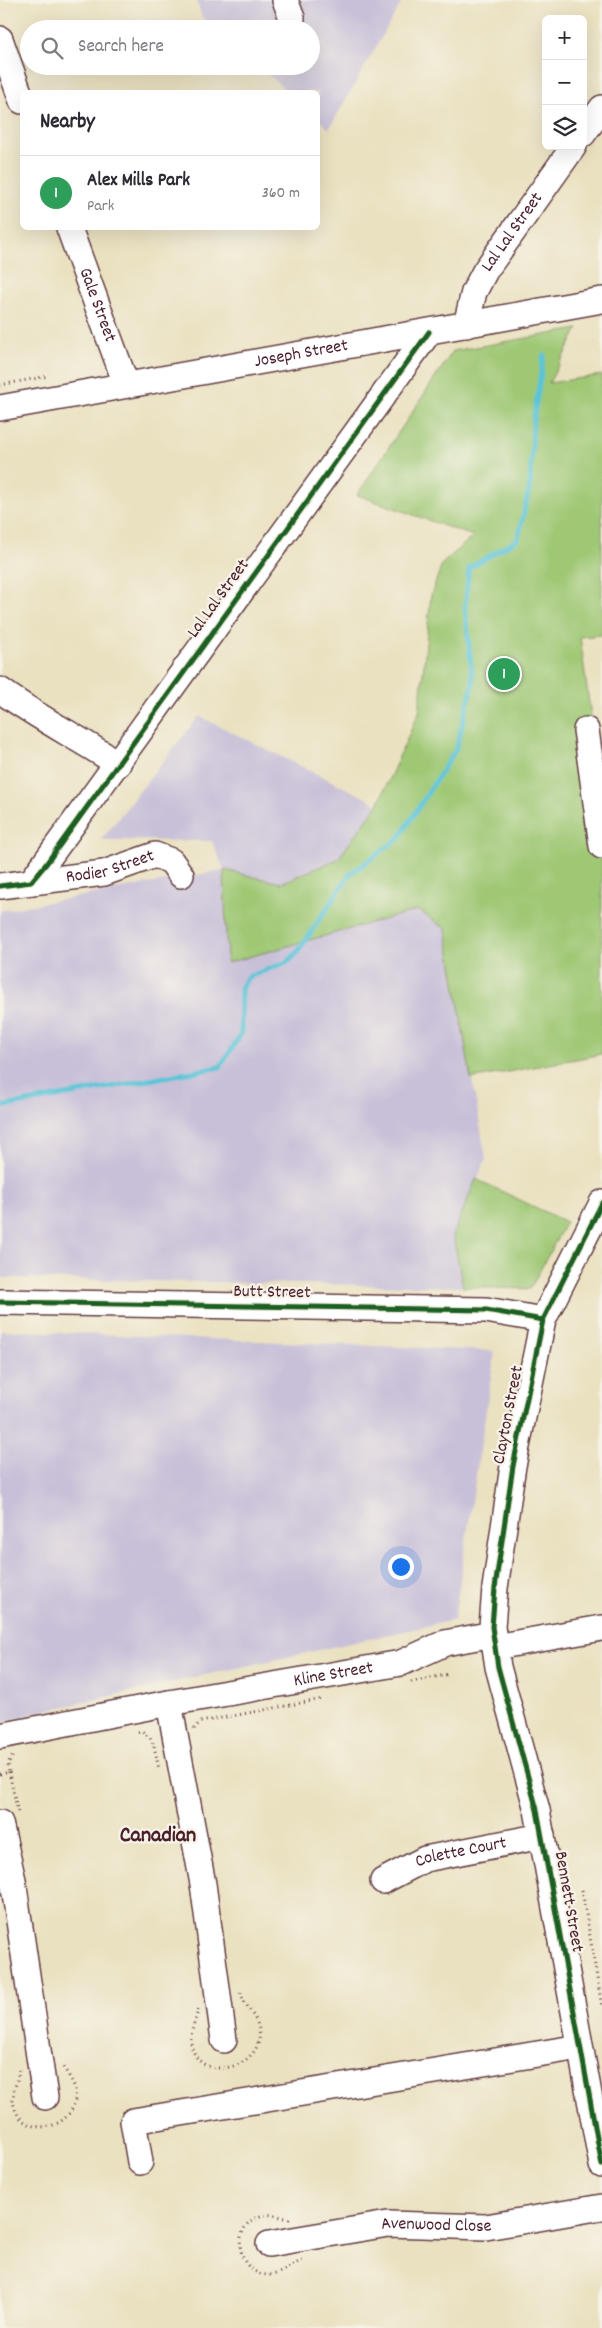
<!DOCTYPE html>
<meta charset="utf-8">
<style>
:root{--surface:#fff;--page:#f7f7f7;--text:#2b2b33;--muted:#7c7c81;--line:#e1e1e2;--accent:#1f6fb2}
body{margin:0;font-family:Dekko,sans-serif;background:var(--page);color:var(--text)}
.controls{position:absolute;right:15px;top:15px;display:grid;overflow:hidden;border-radius:8px;box-shadow:0 5px 20px #0002}
.controls button{width:45px;height:45px;display:grid;place-items:center;padding:0;border:0;border-bottom:1px solid var(--line);background:var(--surface);color:var(--text);font:25px sans-serif}
.you{position:absolute;left:400px;top:1566px;width:18px;height:18px;margin:-12px;border:4px solid #fff;border-radius:50%;background:#1a73e8;box-shadow:0 0 0 8px #1a73e833}
.badge{display:grid;place-items:center;width:32px;height:32px;border-radius:50%;background:var(--accent);color:#fff;font-size:16px;font-weight:700}
.pin{position:absolute;translate:-50% -50%;border:2px solid #fff;box-shadow:0 1px 5px #0006}
.list{margin:0;padding:0;list-style:none}
h2{display:flex;justify-content:space-between;align-items:center;height:65px;margin:0;padding:0 20px;font-size:21px}
h2 small{font-size:16px;font-weight:400;color:var(--muted)}
.list li{display:grid;grid-template-columns:32px 1fr auto;gap:15px;align-items:center;box-sizing:border-box;height:75px;padding:0 20px;border-top:1px solid var(--line)}
.list b{display:block;font-size:19px;white-space:nowrap}
.list p{margin:0;font-size:16px;white-space:nowrap;color:var(--muted)}
.list em{font-size:16px;font-style:normal;color:var(--muted)}
.icon{flex:none;width:28px;height:28px;fill:none;stroke:currentColor;stroke-width:2;stroke-linecap:round;stroke-linejoin:round}
.map{position:relative;flex:none;width:602px;height:2328px;overflow:hidden}
.search{position:absolute;background:var(--surface);box-shadow:0 5px 20px #0002;left:20px;top:20px;width:300px;height:55px;display:flex;align-items:center;gap:12px;box-sizing:border-box;padding:0 18px;border-radius:28px;color:var(--muted);font-size:19px}
.panel{position:absolute;background:var(--surface);box-shadow:0 5px 20px #0002;left:20px;top:90px;width:300px;height:140px;border-radius:8px}
.map>svg:first-child{display:block}
</style>
<div class="map">
<svg width="602" height="2328" viewBox="0 0 602 2328">
<rect width="100%" height="100%" fill="#f7f3e8"/>
<filter id="ink" filterUnits="userSpaceOnUse"><feTurbulence type="fractalNoise" baseFrequency=".02" numOctaves="2"/><feDisplacementMap in="SourceGraphic" scale="10" xChannelSelector="R" yChannelSelector="G"/><feConvolveMatrix kernelMatrix="1 2 1 2 8 2 1 2 1" color-interpolation-filters="sRGB"/></filter>
<filter id="wash" filterUnits="userSpaceOnUse"><feTurbulence type="fractalNoise" baseFrequency=".0096" numOctaves="4" result="noise"/><feDisplacementMap in="SourceGraphic" scale="20" xChannelSelector="R" yChannelSelector="G"/><feGaussianBlur stdDeviation="1.12" result="paint"/><feColorMatrix in="noise" values="0 0 0 0 0 0 0 0 0 0 0 0 0 0 0 0 0 1.4 0 .05"/><feComposite in="paint" operator="in"/></filter>
<g filter="url(#wash)">
<rect width="100%" height="100%" fill="#eae1c0"/>
<path fill="#c8c0d8" d="M 196,0 L 403,0 L 329,129 L 318,119 L 318,92 L 288,92 L 258,66 L 311,66 L 311,29 L 215,29 L 202,17 Z
M 199,716 L 378,804 L 338,859 L 281,883 L 224,871 L 227,963 L 418,910 L 446,929 L 486,1159 L 453,1235 L 463,1287 L 0,1278 L 0,911 L 224,870 L 212,841 L 101,840 Z
M 0,1330 L 495,1351 L 454,1620 L 48,1710 L 0,1723 Z"/>
<path fill="#9fc874" stroke="#747450" d="M 578,329 L 549,383 L 602,375 L 602,635 L 580,637 L 602,797 L 602,1054 L 471,1079 L 446,929 L 418,910 L 227,963 L 224,870 L 281,883 L 338,859 L 378,804 L 419,712 L 431,595 L 442,564 L 473,536 L 357,495 L 453,351 Z
M 476,1179 L 566,1222 L 530,1289 L 463,1287 L 453,1235 Z"/>
<g fill="none" stroke-linecap="round" stroke-linejoin="round">
<path stroke="#5bc4d7" stroke-width="5" d="M 0,1107 L 220,1067 L 241,1034 L 241,988 L 248,977 L 289,961 L 297,953 L 350,874 L 399,838 L 456,749 L 473,683 L 465,607 L 469,568 L 518,539 L 530,485 L 533,421 L 544,355"/>
</g>
</g>
<g filter="url(#ink)">
<g fill="none" stroke-linecap="round" stroke-linejoin="round">
<g stroke="#623c41" stroke-width="28">
<g id="minor">
<path d="M 285,0 L 292,18"/>
<path d="M 0,39 L 22,101"/>
<path d="M 583,134 L 602,108"/>
<path id="s1" d="M 69,228 L 126,384"/>
<path id="s2" d="M 466,325 L 474,292 L 485,271 L 574,146"/>
<path id="s3" d="M 0,408 L 602,300"/>
<path d="M 0,690 C 38,718 79,738 118,764"/>
<path d="M 586,730 L 602,846"/>
<path d="M 31,882 L 429,332"/>
<path id="s4" d="M 0,886 L 104,873 L 155,855 L 171,861 L 181,875"/>
<path d="M 602,1203 L 543,1320 L 513,1466 L 495,1588 L 492,1627 L 498,1667 L 537,1810 L 602,2165"/>
<path d="M 0,1302 L 486,1310 L 543,1320"/>
<path d="M 495,1647 L 602,1628"/>
<path d="M 169,1703 L 203,1884 L 224,2040"/>
<path id="s5" d="M 0,1736 L 169,1703 L 401,1663 L 445,1643 L 493,1634"/>
<path d="M 0,1823 L 13,1880 L 45,2097"/>
<path id="s6" d="M 383,1881 L 425,1859 L 542,1836"/>
<path d="M 140,2162 L 133,2121 L 580,2047"/>
<path id="s7" d="M 269,2244 L 388,2224 L 486,2227 L 602,2207"/>
</g>
</g>
<path stroke="#623c41" stroke-width="3" stroke-dasharray="1 4" stroke-linecap="butt" d="M 0,385 L 49,376
M 411,1682 L 450,1674
M 194,1729 L 200,1722 L 322,1699
M 138,1732 L 142,1731 L 151,1739 L 154,1746
M 154,1746 L 159,1769
M 9,1772 L 18,1813
M 0,1774 L 9,1772 L 8,1763 L 14,1754
M 582,1890 L 602,2007
M 198,2009 C 196,2022 188,2034 192,2047 C 201,2085 265,2067 259,2030 C 257,2015 242,2005 240,1989
M 19,2070 C 18,2079 13,2090 13,2100 C 17,2142 80,2132 75,2089 C 73,2081 66,2072 62,2065
M 290,2219 C 282,2218 275,2214 267,2215 C 229,2217 233,2276 270,2275 C 282,2274 291,2264 302,2261"/>
<use href="#minor" stroke="#fff" stroke-width="25"/>
<g stroke="#f7f3e8" stroke-width="8">
<path id="cycleway" d="M 0,886 L 31,882 L 46,864 L 429,332
M 602,1203 L 543,1320 L 513,1466 L 495,1588 L 492,1627 L 498,1667 L 537,1810 L 602,2165
M 0,1302 L 486,1310 L 543,1320"/>
</g>
<use href="#cycleway" stroke="#1b5e20" stroke-width="5"/>
</g>
</g>
<g text-anchor="middle" dominant-baseline="central" stroke-width="4.5" stroke-linejoin="round" paint-order="stroke">
<g font-size="18" fill="#4a1f2b" stroke="#f7f3e8">
<text stroke="none"><textPath href="#s2" startOffset="105">Lal Lal Street</textPath></text>
<text stroke="none"><textPath href="#s1" startOffset="82">Gale Street</textPath></text>
<text stroke="none"><textPath href="#s3" startOffset="306">Joseph Street</textPath></text>
<text transform="translate(219 599) rotate(-54)">Lal Lal Street</text>
<text stroke="none"><textPath href="#s4" startOffset="112">Rodier Street</textPath></text>
<text transform="translate(272 1293) rotate(1)">Butt Street</text>
<text transform="translate(509 1415) rotate(-79)">Clayton Street</text>
<text stroke="none"><textPath href="#s5" startOffset="339">Kline Street</textPath></text>
<text stroke="none"><textPath href="#s6" startOffset="84">Colette Court</textPath></text>
<text transform="translate(568 1902) rotate(80)">Bennett Street</text>
<text stroke="none"><textPath href="#s7" startOffset="169">Avenwood Close</textPath></text>
</g>
<g font-size="22" font-weight="bold" fill="#4a1f2b" stroke="#f7f3e8">
<text x="158" y="1836">Canadian</text>
</g>
</g>
</svg>
<div class="controls">
<button>+</button>
<button>−</button>
<button><svg class="icon" aria-label="layers" viewBox="0 0 24 24"><path d="M12 4l9 5-9 5-9-5zM3 14l9 5 9-5"/></svg></button>
</div>
<div class="you"></div>
<div class="pin badge" style="left:504px;top:674px;background:#2e9e5b">1</div>
<div class="search"><svg class="icon" aria-label="search" viewBox="0 0 24 24"><circle cx="10" cy="10" r="6"/><path d="M15 15l6 6"/></svg>Search here</div>
<section class="panel">
<h2>Nearby<small></small></h2>
<ul class="list">
<li><span class="badge" style="background:#2e9e5b">1</span><div><b>Alex Mills Park</b><p>Park</p></div><em>360 m</em></li>
</ul>
</section>
</div>
